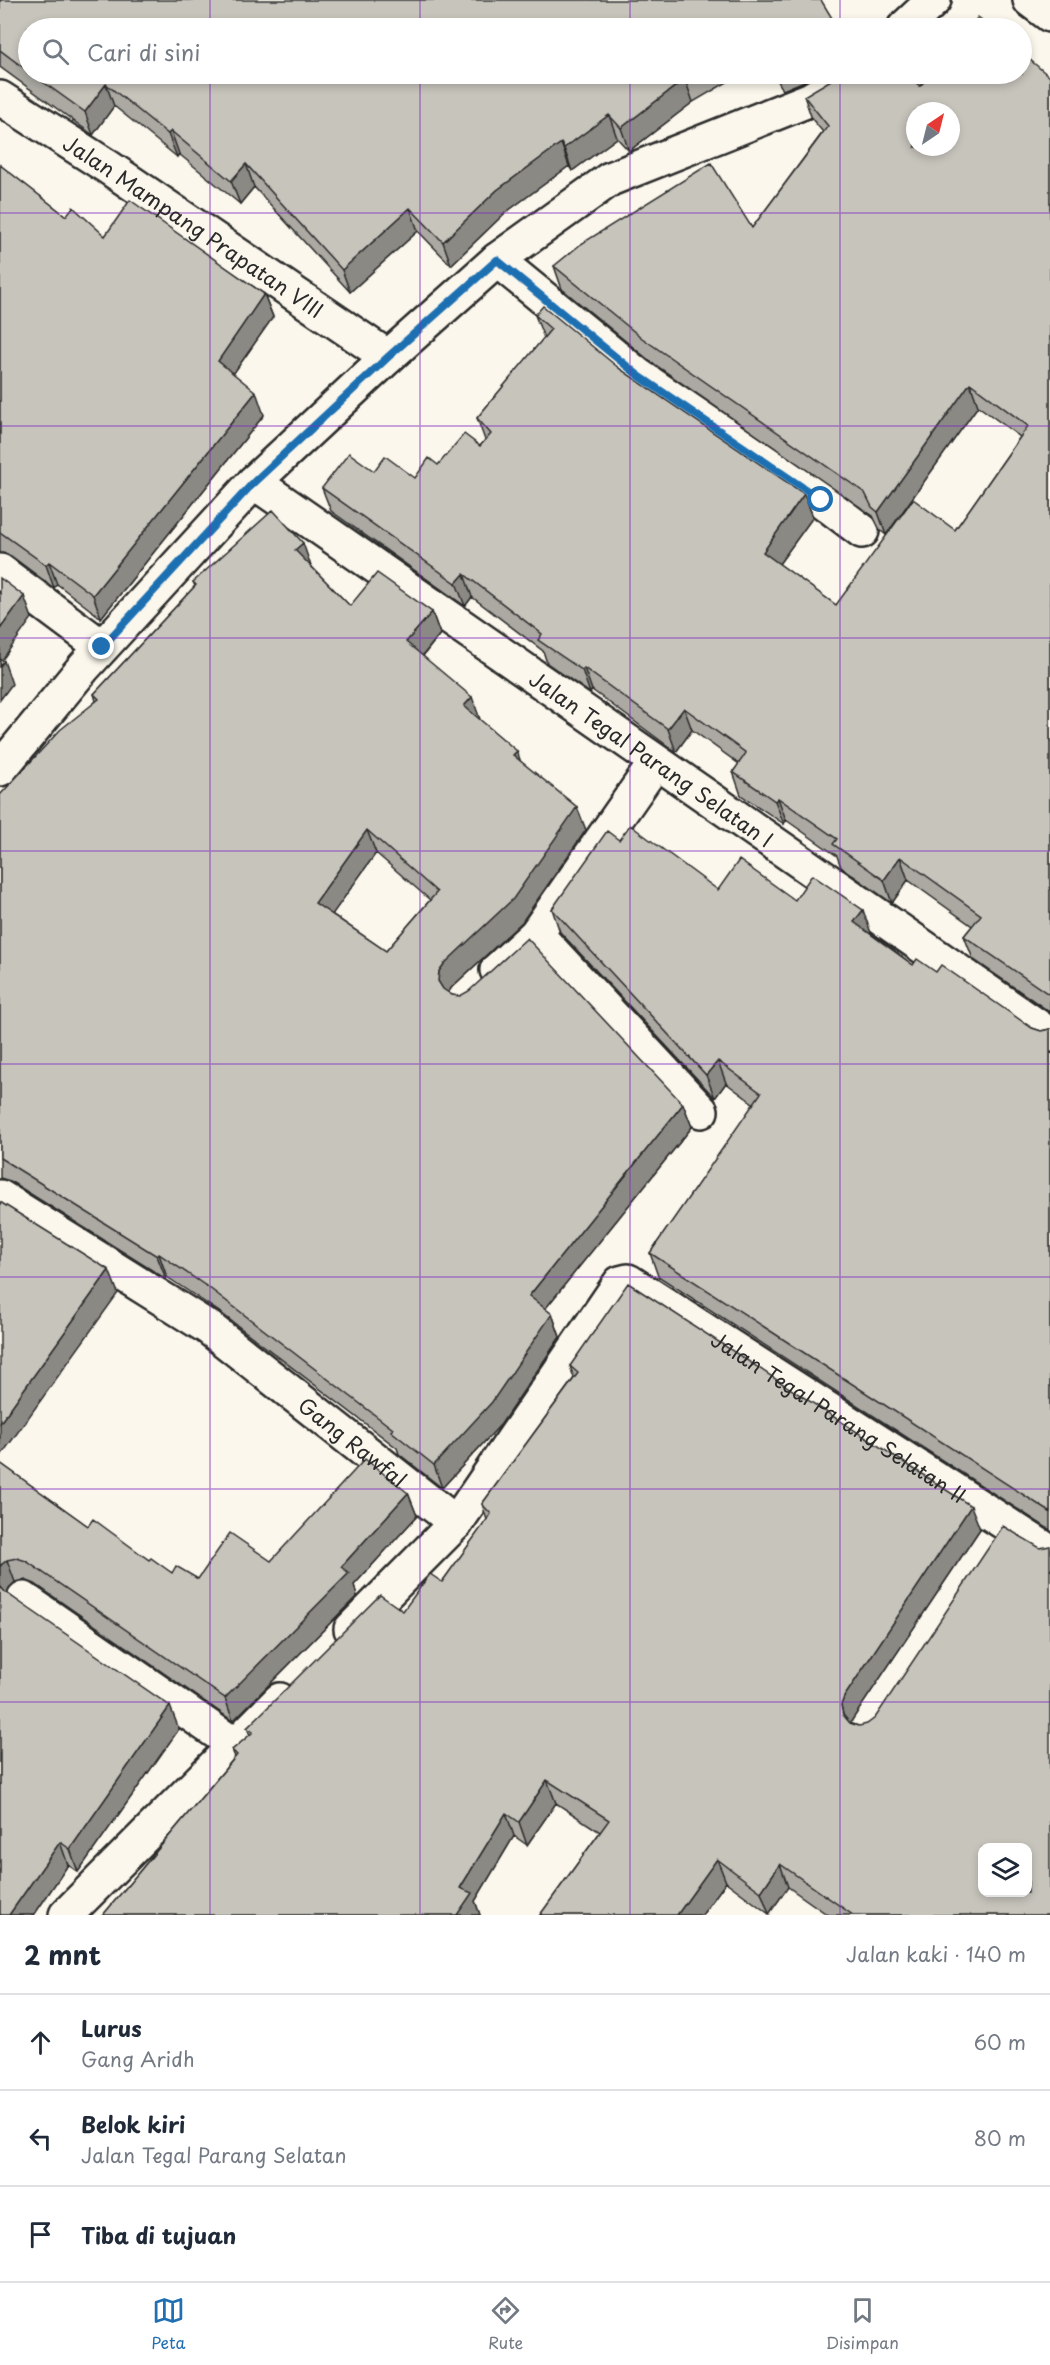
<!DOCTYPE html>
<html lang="id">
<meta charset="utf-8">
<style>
:root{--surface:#fff;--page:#f2f2f3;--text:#1f2937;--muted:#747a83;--line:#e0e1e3;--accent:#1f6fb2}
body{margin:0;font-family:"Playpen Sans",sans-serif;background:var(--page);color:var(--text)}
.controls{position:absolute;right:18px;bottom:18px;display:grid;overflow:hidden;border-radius:12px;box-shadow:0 3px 9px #0003}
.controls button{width:54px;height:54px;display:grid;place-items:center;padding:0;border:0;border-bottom:2px solid var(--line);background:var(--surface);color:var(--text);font:30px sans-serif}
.compass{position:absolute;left:906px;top:102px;width:54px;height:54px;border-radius:50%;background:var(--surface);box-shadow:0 3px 9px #0003;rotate:35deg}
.stop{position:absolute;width:18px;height:18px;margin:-14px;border:4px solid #1f6fb2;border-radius:50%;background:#fff}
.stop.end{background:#1f6fb2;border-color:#fff;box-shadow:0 2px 6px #0008}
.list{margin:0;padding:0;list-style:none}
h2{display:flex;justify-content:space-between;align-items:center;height:78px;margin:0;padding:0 24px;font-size:26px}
h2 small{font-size:20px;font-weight:400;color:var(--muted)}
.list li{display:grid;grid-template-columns:39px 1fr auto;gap:18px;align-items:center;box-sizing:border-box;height:96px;padding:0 24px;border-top:2px solid var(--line)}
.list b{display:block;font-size:22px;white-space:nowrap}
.list p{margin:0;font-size:20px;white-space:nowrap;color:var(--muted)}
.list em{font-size:20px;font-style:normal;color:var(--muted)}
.icon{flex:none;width:33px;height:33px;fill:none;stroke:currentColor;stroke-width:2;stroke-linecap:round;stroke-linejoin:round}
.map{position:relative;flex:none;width:1050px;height:1915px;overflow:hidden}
.search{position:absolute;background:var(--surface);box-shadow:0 3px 9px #0003;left:18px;right:18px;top:18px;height:66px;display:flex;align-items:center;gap:15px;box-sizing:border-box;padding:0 21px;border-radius:33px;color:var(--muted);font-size:22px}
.sheet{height:366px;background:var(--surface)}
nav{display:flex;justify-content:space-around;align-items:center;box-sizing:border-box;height:84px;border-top:2px solid var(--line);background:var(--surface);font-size:16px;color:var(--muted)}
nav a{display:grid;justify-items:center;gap:3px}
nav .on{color:var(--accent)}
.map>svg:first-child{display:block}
</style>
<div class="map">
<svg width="1050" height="1915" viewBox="0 0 1050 1915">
<rect width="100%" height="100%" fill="#fbf7ec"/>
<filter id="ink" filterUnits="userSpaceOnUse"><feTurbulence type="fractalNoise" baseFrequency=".0167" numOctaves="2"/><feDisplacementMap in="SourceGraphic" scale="12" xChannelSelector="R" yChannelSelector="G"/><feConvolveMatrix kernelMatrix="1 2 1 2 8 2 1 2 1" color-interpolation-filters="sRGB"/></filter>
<g filter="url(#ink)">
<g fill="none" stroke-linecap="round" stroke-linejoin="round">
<g stroke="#2b2b2b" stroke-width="38">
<g id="street">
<path d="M 1030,0 L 1050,15"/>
<path d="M 497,260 L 639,376 L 821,500 L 862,531"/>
<path d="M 0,571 L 102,647"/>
<path d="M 0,769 L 84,667 L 254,482"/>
<path d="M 536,934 L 701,1111"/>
<path d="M 497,970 L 536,934 L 656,762"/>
<path id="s1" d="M 0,1197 L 209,1328 L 456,1523"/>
<path d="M 24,1599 L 235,1745"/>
<path id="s2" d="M 351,1629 L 456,1523 L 620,1283 L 628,1281 L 1050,1552"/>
<path d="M 66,1915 L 280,1700"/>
</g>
</g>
<g stroke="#2b2b2b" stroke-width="38">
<g id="secondary">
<path d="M 904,28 L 934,0"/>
<path id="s3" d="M 851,74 L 811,99 L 610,179 L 497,260 L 388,357 L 254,482 L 1050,1035"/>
<path id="s4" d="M 0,98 L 108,167 L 388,357"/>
</g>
</g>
<use href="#street" stroke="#fbf7ec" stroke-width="33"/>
<use href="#secondary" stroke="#fbf7ec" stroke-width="33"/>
</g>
<path fill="#aba9a2" stroke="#2b2b2b" stroke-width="1.5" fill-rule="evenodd" d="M 0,0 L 28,28 L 28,74 L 741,74 L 693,102 L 629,151 L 617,138 L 572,171 L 569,166 L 505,213 L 451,265 L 418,231 L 350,292 L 254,187 L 240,204 L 179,154 L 177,157 L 114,106 L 93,135 L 0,67 Z
M 774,74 L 818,74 L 802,82 L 783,90 Z
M 1050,77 L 1050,1012 L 973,959 L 964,936 L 972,926 L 908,880 L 892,903 L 841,867 L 837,856 L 786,820 L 784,824 L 741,795 L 733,772 L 739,764 L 692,730 L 676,752 L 592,690 L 590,693 L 547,663 L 543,651 L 472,597 L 465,606 L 331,511 L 322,488 L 374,471 L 415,478 L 438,465 L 480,446 L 485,440 L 477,418 L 544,338 L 535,315 L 620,369 L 804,494 L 813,517 L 779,564 L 836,605 L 955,530 L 1020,437 L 978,406 L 886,535 L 880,530 L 873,516 L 650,361 L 562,289 L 554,266 L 752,228 L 823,132 L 812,119 L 804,96 Z
M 0,165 L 66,216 L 105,236 L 264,294 L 273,317 L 233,374 L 264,415 L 101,618 L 57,584 L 54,588 L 11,556 L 3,553 L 0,553 Z
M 311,566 L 350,606 L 432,612 L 440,634 L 423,656 L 480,720 L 586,830 L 522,922 L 452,987 L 448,993 L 683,1104 L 692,1127 L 545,1309 L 552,1314 L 560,1337 L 501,1424 L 442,1488 L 399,1454 L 397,1448 L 221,1313 L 167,1277 L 166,1279 L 10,1181 L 0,1178 L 0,795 L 96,701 L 94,694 L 195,586 L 193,582 ZM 376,853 L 430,900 L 386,951 L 332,914 Z
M 619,840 L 718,890 L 795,900 L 871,933 L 913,965 L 936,972 L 1032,1028 L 1041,1031 L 1050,1029 L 1050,1530 L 658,1276 L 650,1253 L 754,1104 L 726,1083 L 715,1098 L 560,932 L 552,909 Z
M 570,1366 L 980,1529 L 852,1720 L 851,1723 L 1050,1915 L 828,1915 L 788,1887 L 769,1914 L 726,1882 L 702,1915 L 540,1915 L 600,1832 L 556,1803 L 527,1845 L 514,1836 L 475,1901 L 480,1915 L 103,1915 L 235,1757 L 232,1750 L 250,1735 L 247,1728 L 442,1582 L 487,1520 L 482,1504 L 574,1378 Z
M 0,1463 L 88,1526 L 172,1573 L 198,1579 L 271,1561 L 408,1493 L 417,1516 L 354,1585 L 357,1596 L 233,1721 L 35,1584 L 25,1580 L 15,1582 L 9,1588 L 7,1593 L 179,1729 L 78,1872 L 68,1865 L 34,1915 L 0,1915 Z"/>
<path fill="#8b8984" stroke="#2b2b2b" stroke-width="1.5" d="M 685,79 L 693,102 L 629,151 L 621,128 Z
M 106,84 L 114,106 L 93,135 L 85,112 Z
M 609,115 L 617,138 L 572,171 L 564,148 Z
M 171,131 L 179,154 L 177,157 L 168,134 Z
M 561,143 L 569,166 L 505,213 L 451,265 L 443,242 L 497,190 Z
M 246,164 L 254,187 L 240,204 L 231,181 Z
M 410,208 L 418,231 L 350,292 L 342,270 Z
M 264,294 L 273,317 L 226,384 L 218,361 Z
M 970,383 L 978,406 L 886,535 L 878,512 Z
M 256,392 L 264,415 L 101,618 L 93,595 Z
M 804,494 L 813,517 L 771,575 L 763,552 Z
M 303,543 L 311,566 L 303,573 L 295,550 Z
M 49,562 L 57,584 L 54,588 L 46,565 Z
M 464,574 L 472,597 L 465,606 L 456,583 Z
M 24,596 L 32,618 L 0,663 L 0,629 Z
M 432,612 L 440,634 L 415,665 L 406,642 Z
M 4,661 L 12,684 L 0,700 L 0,666 Z
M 584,668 L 592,690 L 590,693 L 582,670 Z
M 472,697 L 480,719 L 472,729 L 464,706 Z
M 684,708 L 692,730 L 676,752 L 668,729 Z
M 517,751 L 525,774 L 513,755 Z
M 778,798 L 786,820 L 784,824 L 775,801 Z
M 577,807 L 586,830 L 522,922 L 452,987 L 447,994 L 447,1004 L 438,981 L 439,971 L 444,964 Z
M 367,830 L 376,853 L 324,926 L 315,903 Z
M 900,857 L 908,880 L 892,903 L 884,880 Z
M 863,910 L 871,933 L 863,945 L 854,922 Z
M 718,1061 L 726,1083 L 715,1098 L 706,1075 Z
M 683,1104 L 692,1127 L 537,1319 L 529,1296 Z
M 159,1254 L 167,1277 L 166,1279 L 157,1256 Z
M 109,1270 L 118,1293 L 0,1457 L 0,1423 Z
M 552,1314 L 560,1337 L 501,1424 L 442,1488 L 434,1465 Z
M 408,1493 L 417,1516 L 354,1585 L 357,1596 L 233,1721 L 225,1698 L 341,1567 Z
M 971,1506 L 980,1529 L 852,1720 L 849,1728 L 843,1715 L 841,1705 L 844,1697 Z
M 7,1560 L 15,1582 L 9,1588 L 5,1598 L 0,1587 L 0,1567 L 1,1565 Z
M 170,1706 L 179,1729 L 78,1872 L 70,1849 Z
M 547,1780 L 556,1803 L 527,1845 L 519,1822 Z
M 506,1813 L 514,1836 L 475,1901 L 480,1915 L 457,1915 L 460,1888 Z
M 60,1842 L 68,1865 L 34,1915 L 9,1915 Z
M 717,1859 L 726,1882 L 702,1915 L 677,1915 Z
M 780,1864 L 788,1887 L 769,1914 L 761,1892 Z"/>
<path fill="#c7c4bc" stroke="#2b2b2b" stroke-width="1.5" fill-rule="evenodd" d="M 0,0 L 821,0 L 838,28 L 28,28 L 28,71 L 0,50 Z
M 978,17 L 992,28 L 969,28 Z
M 1022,53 L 1050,77 L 1050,995 L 964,936 L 981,915 L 900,857 L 884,880 L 833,844 L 837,839 L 778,798 L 775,801 L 733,772 L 746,753 L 684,708 L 668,729 L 584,668 L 582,670 L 538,640 L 542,634 L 464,574 L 456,583 L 322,488 L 349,453 L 374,471 L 385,456 L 415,478 L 429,458 L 438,465 L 464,434 L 480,446 L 491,434 L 477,418 L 551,329 L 535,315 L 543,306 L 620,369 L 804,494 L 763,552 L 836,605 L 913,499 L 955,530 L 1028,426 L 970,383 L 878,512 L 872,507 L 865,493 L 642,338 L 554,266 L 581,244 L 711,163 L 752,228 L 828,126 L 804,96 L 841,74 L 910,74 L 920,86 L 931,74 L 1022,74 ZM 915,111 L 951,111 L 951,147 L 915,147 Z
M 32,74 L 694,74 L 685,79 L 621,128 L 609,115 L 564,148 L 561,143 L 497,190 L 443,242 L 410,208 L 342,270 L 246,164 L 231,181 L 171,131 L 168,134 L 106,84 L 85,112 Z
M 0,165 L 66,216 L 73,207 L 105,236 L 130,200 L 264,294 L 218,361 L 256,392 L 93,595 L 49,562 L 46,565 L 0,532 Z
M 273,510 L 303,543 L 295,550 L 350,606 L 377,573 L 432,612 L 406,642 L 472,697 L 464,706 L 517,751 L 513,755 L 577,807 L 513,899 L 444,964 L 439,971 L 438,981 L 443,989 L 452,995 L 460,996 L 469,991 L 527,938 L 683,1104 L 529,1296 L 552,1314 L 492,1402 L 434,1465 L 391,1431 L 393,1429 L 212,1290 L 159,1254 L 157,1256 L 0,1158 L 0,795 L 60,730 L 99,699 L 94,694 L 196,585 L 193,582 ZM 367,830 L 437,892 L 386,951 L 315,903 Z
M 0,578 L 24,596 L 0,629 Z
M 0,659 L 4,661 L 0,666 Z
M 630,825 L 718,890 L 739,860 L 795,900 L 812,875 L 863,910 L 854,922 L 913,965 L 917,959 L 936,972 L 941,965 L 1032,1028 L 1041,1031 L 1050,1029 L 1050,1512 L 650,1253 L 761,1093 L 718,1061 L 706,1075 L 552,909 L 607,831 L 619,840 Z
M 0,1202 L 109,1270 L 0,1423 Z
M 628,1283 L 971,1506 L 844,1697 L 841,1705 L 843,1715 L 850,1723 L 859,1726 L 867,1724 L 875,1718 L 1003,1526 L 1040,1548 L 1050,1546 L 1050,1915 L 853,1915 L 780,1864 L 761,1892 L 717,1859 L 677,1915 L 540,1915 L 609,1820 L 547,1780 L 519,1822 L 506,1813 L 460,1888 L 472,1893 L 457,1915 L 103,1915 L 237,1755 L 232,1750 L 253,1732 L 247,1728 L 380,1595 L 403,1611 L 430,1574 L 442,1582 L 491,1514 L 482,1504 L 578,1373 L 570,1366 ZM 982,1848 L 1028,1848 L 1028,1893 L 982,1893 Z
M 365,1459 L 408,1493 L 341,1567 L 349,1573 L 225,1698 L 26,1561 L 17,1558 L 7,1560 L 1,1565 L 0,1567 L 0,1463 L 88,1526 L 93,1519 L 149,1560 L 151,1558 L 172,1573 L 176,1566 L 198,1579 L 230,1533 L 271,1561 Z
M 0,1586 L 5,1592 L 170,1706 L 70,1849 L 60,1842 L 9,1915 L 0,1915 Z"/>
</g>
<g fill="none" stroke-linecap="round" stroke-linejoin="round" filter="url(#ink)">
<path stroke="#1f6fb2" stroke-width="8" d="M 102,647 L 254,482 L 388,357 L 497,260 L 639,376 L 821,500"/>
</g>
<path fill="none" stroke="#7b2cbf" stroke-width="1.5" stroke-opacity="0.55" d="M 210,0 L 210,28M 420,0 L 420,28M 630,0 L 630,28M 840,0 L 840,28M 210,74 L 210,1915M 420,74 L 420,1915M 630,74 L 630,1915M 840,74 L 840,1915M 0,213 L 1050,213M 0,426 L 1050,426M 0,638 L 1050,638M 0,851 L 1050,851M 0,1064 L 1050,1064M 0,1277 L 1050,1277M 0,1489 L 1050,1489M 0,1702 L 1050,1702"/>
<g text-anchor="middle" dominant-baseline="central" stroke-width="4.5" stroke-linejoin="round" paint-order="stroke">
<g font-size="21" fill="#2b2b2b" stroke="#fbf7ec">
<text stroke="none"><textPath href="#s4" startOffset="232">Jalan Mampang Prapatan VIII</textPath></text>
<text stroke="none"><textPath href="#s3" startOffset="1216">Jalan Tegal Parang Selatan I</textPath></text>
<text stroke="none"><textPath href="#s2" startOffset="699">Jalan Tegal Parang Selatan II</textPath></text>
<text stroke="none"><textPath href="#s1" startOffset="430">Gang Rawfal</textPath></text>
</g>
</g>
</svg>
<div class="controls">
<button><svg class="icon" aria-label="layers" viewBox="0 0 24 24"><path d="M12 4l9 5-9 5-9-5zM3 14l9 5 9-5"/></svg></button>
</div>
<svg class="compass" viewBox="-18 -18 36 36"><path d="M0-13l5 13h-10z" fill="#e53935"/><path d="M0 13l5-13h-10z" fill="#747a83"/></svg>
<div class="stop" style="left:821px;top:500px"></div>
<div class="stop end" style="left:102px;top:647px"></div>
<div class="search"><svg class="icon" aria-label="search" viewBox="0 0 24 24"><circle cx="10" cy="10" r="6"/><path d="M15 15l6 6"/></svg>Cari di sini</div>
</div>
<section class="sheet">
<h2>2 mnt<small>Jalan kaki · 140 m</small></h2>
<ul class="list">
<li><svg class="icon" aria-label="ahead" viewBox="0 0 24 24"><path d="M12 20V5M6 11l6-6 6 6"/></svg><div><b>Lurus</b><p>Gang Aridh</p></div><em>60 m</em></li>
<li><svg class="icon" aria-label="left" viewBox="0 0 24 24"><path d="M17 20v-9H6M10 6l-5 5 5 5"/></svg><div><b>Belok kiri</b><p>Jalan Tegal Parang Selatan</p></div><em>80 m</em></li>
<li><svg class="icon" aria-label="arrive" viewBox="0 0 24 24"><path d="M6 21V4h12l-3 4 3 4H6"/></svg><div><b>Tiba di tujuan</b></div></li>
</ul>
</section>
<nav>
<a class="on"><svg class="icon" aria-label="map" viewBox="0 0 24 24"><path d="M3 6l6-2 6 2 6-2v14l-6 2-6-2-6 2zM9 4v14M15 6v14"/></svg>Peta</a>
<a><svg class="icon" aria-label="directions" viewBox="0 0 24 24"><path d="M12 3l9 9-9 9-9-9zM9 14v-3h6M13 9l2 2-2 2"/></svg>Rute</a>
<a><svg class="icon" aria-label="saved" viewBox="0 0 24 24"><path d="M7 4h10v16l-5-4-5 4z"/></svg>Disimpan</a>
</nav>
